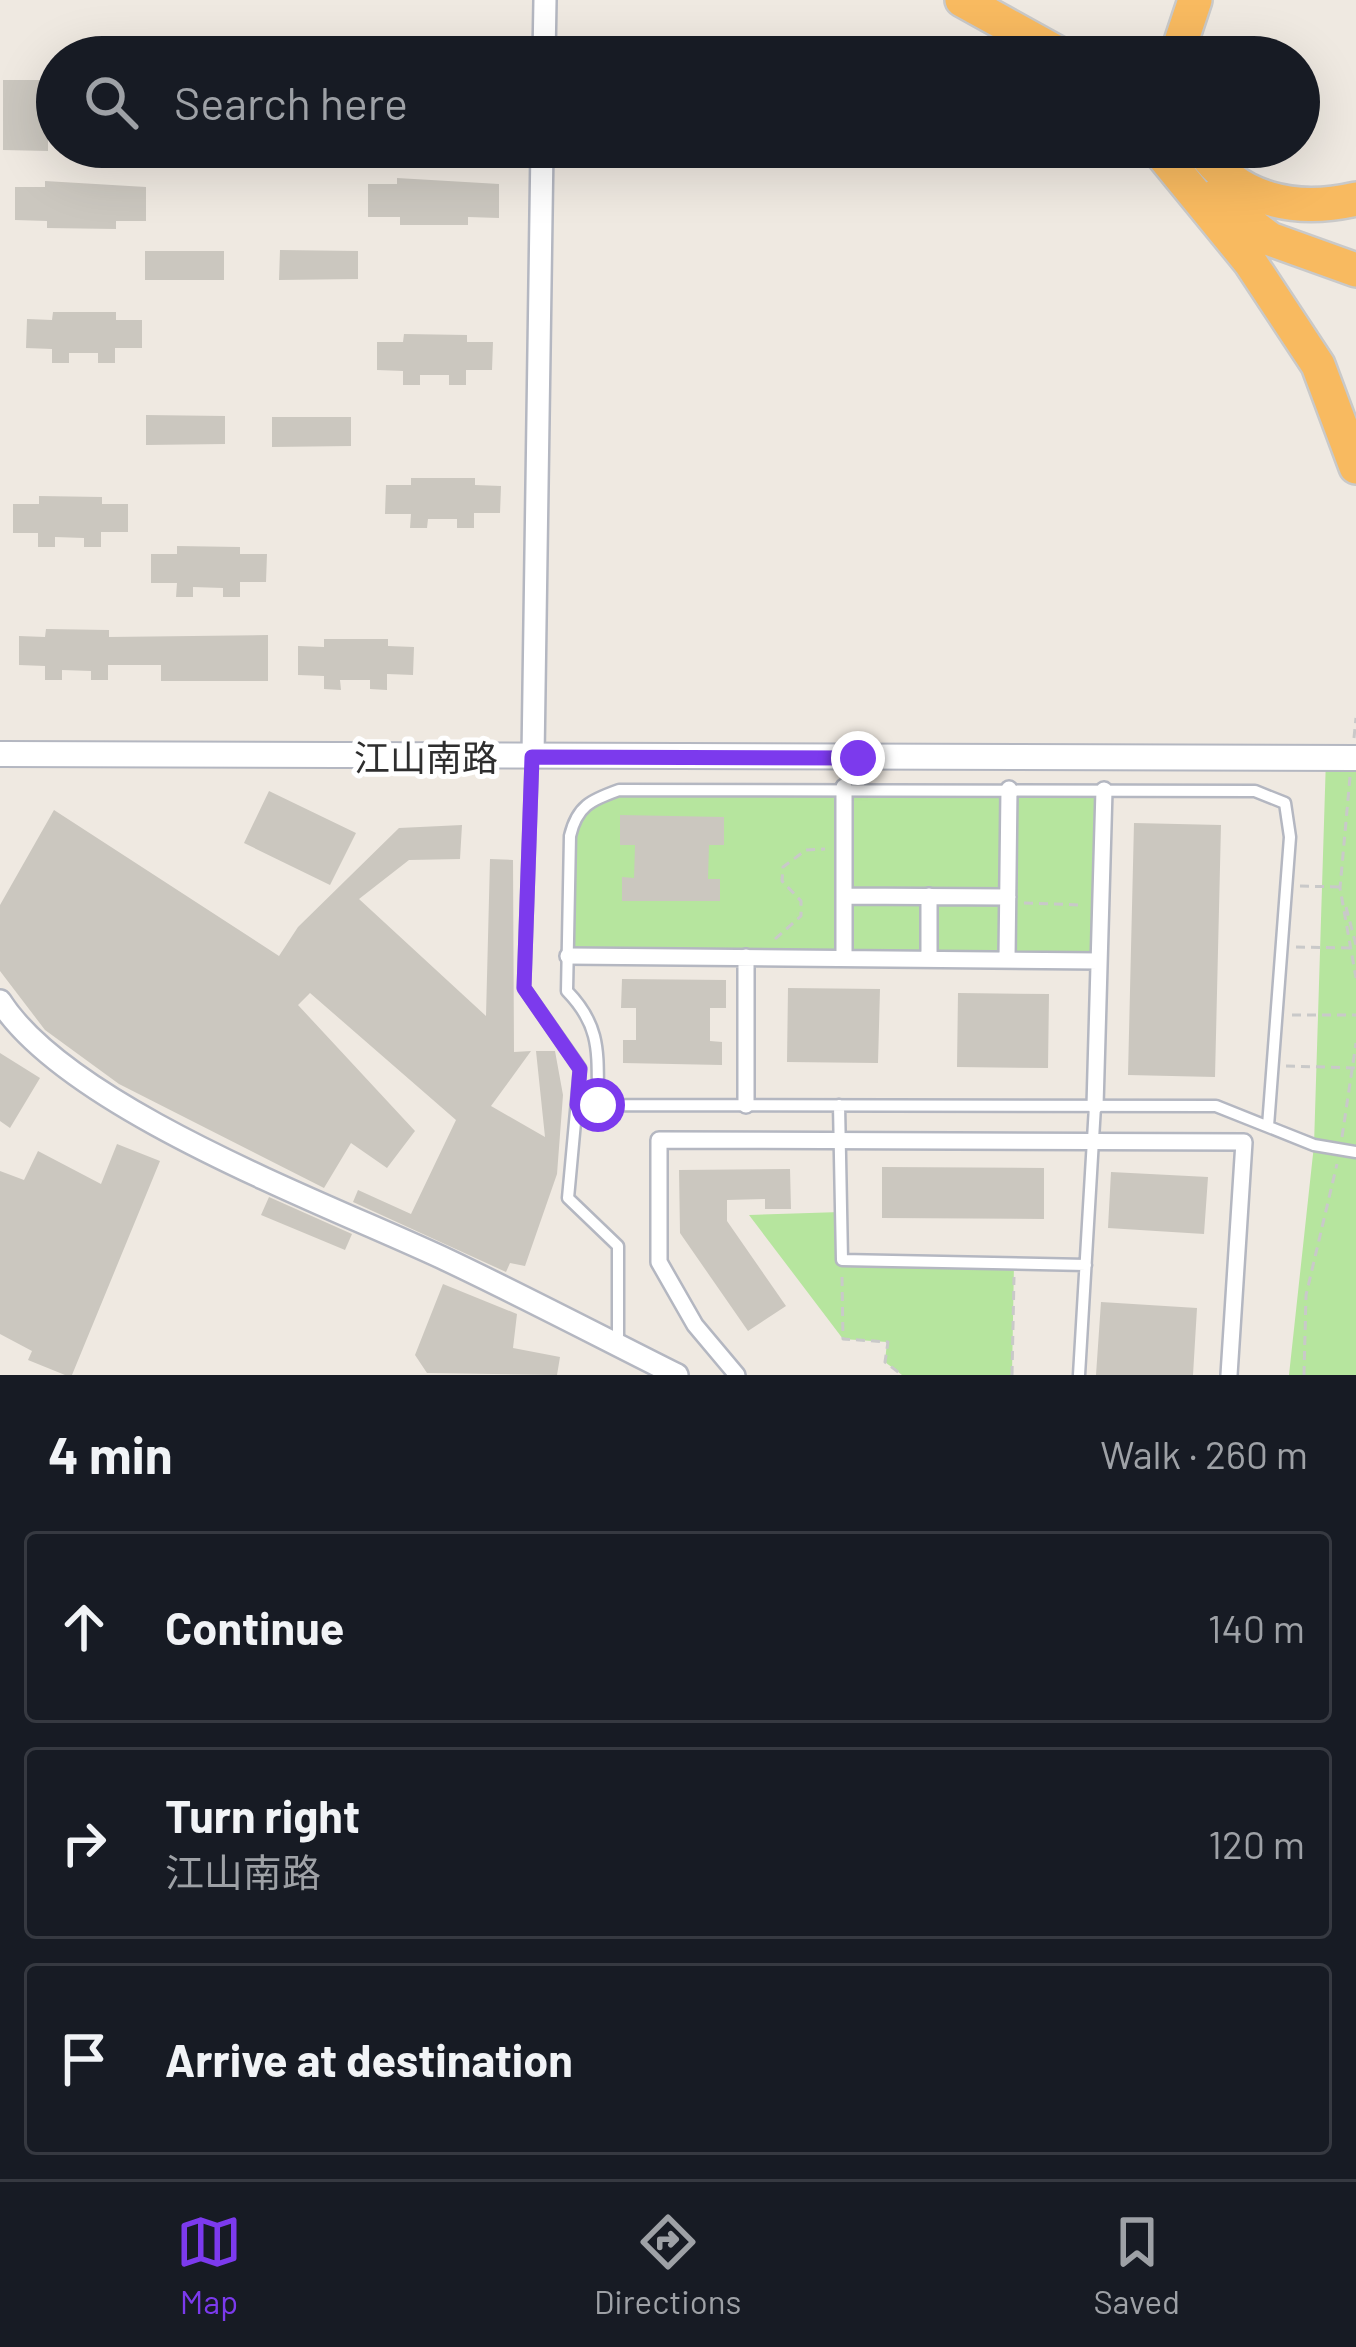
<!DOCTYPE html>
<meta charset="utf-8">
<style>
:root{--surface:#171b24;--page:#242831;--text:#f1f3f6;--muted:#9ea1a6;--line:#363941;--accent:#7c3aed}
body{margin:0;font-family:Barlow,"Noto Sans SC",sans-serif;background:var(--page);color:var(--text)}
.stop{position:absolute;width:36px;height:36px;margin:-27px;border:9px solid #7c3aed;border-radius:50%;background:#fff}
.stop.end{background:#7c3aed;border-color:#fff;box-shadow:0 3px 12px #0008}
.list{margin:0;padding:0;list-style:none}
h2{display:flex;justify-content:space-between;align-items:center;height:156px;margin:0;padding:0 48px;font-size:51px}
h2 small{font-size:39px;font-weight:400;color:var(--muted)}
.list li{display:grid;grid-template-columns:78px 1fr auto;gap:36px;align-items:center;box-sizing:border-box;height:192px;margin:0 24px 24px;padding:0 24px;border:3px solid var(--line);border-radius:12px}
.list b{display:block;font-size:45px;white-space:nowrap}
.list p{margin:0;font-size:39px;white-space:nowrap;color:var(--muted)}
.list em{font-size:39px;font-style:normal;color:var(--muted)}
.icon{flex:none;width:66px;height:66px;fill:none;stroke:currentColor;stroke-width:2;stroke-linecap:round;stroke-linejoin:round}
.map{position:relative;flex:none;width:1356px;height:1375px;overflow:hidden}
.search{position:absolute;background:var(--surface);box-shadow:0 12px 48px #0002;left:36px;right:36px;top:36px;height:132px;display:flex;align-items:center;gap:30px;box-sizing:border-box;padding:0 42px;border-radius:66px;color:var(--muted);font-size:45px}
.sheet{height:804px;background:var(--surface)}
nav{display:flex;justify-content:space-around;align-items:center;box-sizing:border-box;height:168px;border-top:3px solid var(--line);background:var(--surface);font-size:33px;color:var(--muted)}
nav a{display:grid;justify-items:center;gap:6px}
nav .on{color:var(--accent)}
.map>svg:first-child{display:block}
</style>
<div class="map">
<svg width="1356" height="1375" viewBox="0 0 1356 1375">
<rect width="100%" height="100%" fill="#efe9e1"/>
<path fill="#b6e59e" d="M 1326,758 L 1356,758 L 1356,1375 L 1289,1375 L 1314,1145 Z
M 619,790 L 1104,790 L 1099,961 L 568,956 L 574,817 Z
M 841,1212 L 842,1259 L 1014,1263 L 1012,1375 L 902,1375 L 885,1362 L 887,1342 L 843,1339 L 749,1215 Z"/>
<path fill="#cbc7bf" d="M 3,80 L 48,80 L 48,151 L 3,150 Z
M 397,178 L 499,184 L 499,218 L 468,217 L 468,225 L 400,225 L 400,217 L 368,217 L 368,184 L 397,184 Z
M 45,181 L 146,187 L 146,221 L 116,221 L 116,229 L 47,228 L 47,221 L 15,220 L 15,187 L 45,187 Z
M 280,250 L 358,251 L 358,279 L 279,280 Z
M 145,251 L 224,251 L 224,280 L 145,280 Z
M 53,312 L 116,312 L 116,320 L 142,320 L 142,348 L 115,348 L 115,363 L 98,363 L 98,353 L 69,353 L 69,363 L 52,363 L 52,349 L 26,348 L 27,319 L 52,320 Z
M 404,334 L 467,335 L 467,342 L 493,342 L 492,370 L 466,370 L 466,385 L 449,385 L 449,375 L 420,375 L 420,385 L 403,385 L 403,371 L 377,370 L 377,342 L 403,342 Z
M 146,415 L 225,416 L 225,444 L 146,445 Z
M 272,417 L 351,417 L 351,446 L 272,447 Z
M 411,478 L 475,478 L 475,485 L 501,486 L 500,513 L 474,513 L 474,528 L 457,528 L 457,519 L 428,519 L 427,528 L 410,528 L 411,514 L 385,514 L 386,485 L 411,485 Z
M 39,496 L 102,497 L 102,504 L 128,504 L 128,532 L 101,532 L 101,547 L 84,547 L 84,538 L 55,537 L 55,547 L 38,547 L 38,533 L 13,533 L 13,504 L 39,504 Z
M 177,546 L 240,547 L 240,554 L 267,554 L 266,582 L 240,582 L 240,597 L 223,597 L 223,588 L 193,587 L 193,597 L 176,597 L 177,583 L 151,583 L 151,554 L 177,554 Z
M 46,629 L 109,630 L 109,637 L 268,635 L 268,681 L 161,681 L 161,665 L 108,665 L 108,680 L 91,680 L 91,671 L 62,670 L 62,680 L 45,680 L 45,666 L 19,665 L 19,636 L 45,637 Z
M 324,639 L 388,639 L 388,646 L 414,647 L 413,675 L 387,674 L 387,690 L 370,689 L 370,680 L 340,680 L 341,690 L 324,689 L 324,676 L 298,675 L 298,646 L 324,647 Z
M 269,791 L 356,833 L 330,885 L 244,843 Z
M 54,810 L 279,956 L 298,927 L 399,828 L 462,825 L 460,859 L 409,860 L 359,899 L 486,1016 L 490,859 L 513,860 L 514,1052 L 531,1051 L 491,1106 L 545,1137 L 536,1051 L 555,1051 L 563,1095 L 557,1174 L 525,1266 L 510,1263 L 506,1272 L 353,1202 L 358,1190 L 411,1214 L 456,1120 L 310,993 L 298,1005 L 415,1131 L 387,1168 L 351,1143 L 324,1188 L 119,1084 L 45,1030 L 0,971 L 0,905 Z
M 620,815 L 724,817 L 724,845 L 709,845 L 708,879 L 720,879 L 720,901 L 622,901 L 622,877 L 634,878 L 635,845 L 620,845 Z
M 1134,823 L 1221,825 L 1215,1077 L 1128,1075 Z
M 622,979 L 726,980 L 726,1008 L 710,1008 L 710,1041 L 722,1042 L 722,1065 L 623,1063 L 623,1040 L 636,1040 L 636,1008 L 621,1008 Z
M 788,988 L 880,989 L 878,1063 L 787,1062 Z
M 958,993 L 1049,994 L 1048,1068 L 957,1067 Z
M 0,1053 L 40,1078 L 10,1128 L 0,1121 Z
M 117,1144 L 160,1161 L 72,1375 L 65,1375 L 28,1360 L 32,1351 L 0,1334 L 0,1171 L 24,1180 L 38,1151 L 101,1184 Z
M 882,1167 L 1044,1168 L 1044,1219 L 882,1218 Z
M 790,1169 L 791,1209 L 765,1209 L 765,1199 L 727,1200 L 727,1221 L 786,1306 L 748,1331 L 680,1233 L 679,1170 Z
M 1111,1172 L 1208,1177 L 1204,1234 L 1108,1228 Z
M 269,1197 L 352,1234 L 345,1250 L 261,1215 Z
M 443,1284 L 517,1314 L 513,1348 L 560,1357 L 557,1375 L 427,1373 L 415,1355 Z
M 1101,1302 L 1197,1308 L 1193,1375 L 1096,1375 Z"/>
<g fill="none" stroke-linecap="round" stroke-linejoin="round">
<g stroke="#b4b7c1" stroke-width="15">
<path id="service" d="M 532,758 L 524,988 L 580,1068 L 568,1198 L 618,1246 L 618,1346
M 577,1105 L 1216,1106 L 1314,1145 L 1356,1152
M 598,1105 C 597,1056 603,1028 567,991 L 570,836 C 577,806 591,800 619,790 L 1255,791 L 1285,803 L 1290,837 L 1268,1126
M 839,1105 L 842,1260 L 1086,1265
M 1079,1375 L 1095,1106"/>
</g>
<g stroke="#b4b7c1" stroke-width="20">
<path id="pedestrian" d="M 844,787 L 844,957
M 844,896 L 1008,897
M 929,896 L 929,958
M 568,956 L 1099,961
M 1007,958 L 1009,789
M 746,1105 L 746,957
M 1095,1106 L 1104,790
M 737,1375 L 695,1325 L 659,1262 L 659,1140 L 1244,1142 L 1229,1375"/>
</g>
<g stroke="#b4b7c1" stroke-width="26">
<path id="minor" d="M 544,57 L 545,0
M 533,757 L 542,147
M 0,1001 C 69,1109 328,1204 447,1260 C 525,1297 601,1337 677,1375"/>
</g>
<g stroke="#b4b7c1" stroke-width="28">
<path id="tertiary" d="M 0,754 L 1356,758"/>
</g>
<g stroke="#c9c9c9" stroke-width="38">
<path id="trunk" d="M 962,0 L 1065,57
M 1176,57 L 1195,0
M 1156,147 L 1250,262 L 1318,365 L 1356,467
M 1200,147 C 1237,201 1295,213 1356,199
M 1214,197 L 1270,239 L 1356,270"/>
</g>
<path stroke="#c9c9c9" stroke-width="3" stroke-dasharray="9 6" stroke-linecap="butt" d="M 1354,738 L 1356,718
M 1350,777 L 1340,888 L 1356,978
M 1300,886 L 1339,887
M 1024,903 L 1081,905
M 1346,907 L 1356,945
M 775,939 L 801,916 L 801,901 L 782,881 L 783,867 L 806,850 L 825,849
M 1296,947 L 1351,948
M 1292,1015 L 1356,1015
M 1286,1066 L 1356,1068
M 1342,1137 L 1356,1043
M 842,1277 L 843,1339 L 888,1342 L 885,1362 L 902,1375
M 1012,1375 L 1014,1277
M 1304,1375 L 1306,1295 L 1337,1164"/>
<use href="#service" stroke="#fff" stroke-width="10"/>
<use href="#pedestrian" stroke="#fff" stroke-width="15"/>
<use href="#minor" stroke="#fff" stroke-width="21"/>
<use href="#tertiary" stroke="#fff" stroke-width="24"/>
<use href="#trunk" stroke="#f8ba60" stroke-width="33"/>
</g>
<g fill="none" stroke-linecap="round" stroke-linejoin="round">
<path stroke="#7c3aed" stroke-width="15" d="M 598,1105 L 577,1105 L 580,1069 L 524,988 L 532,757 L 858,758"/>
</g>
<g text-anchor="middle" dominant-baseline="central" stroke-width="10" stroke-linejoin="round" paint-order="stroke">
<g font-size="36" fill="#2e2e2e" stroke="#fff">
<text x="426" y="756">江山南路</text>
</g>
</g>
</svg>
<div class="stop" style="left:598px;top:1105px"></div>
<div class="stop end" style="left:858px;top:758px"></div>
<div class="search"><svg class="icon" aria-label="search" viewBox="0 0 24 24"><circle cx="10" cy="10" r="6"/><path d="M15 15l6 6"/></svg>Search here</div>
</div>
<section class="sheet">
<h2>4 min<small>Walk · 260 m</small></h2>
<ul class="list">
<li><svg class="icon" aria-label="ahead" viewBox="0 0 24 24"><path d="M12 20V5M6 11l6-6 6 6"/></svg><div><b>Continue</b></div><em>140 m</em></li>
<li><svg class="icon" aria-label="right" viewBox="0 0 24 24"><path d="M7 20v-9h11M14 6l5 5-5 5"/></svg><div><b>Turn right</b><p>江山南路</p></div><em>120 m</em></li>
<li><svg class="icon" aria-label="arrive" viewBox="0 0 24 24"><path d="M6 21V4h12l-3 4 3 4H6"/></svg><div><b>Arrive at destination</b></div></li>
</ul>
</section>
<nav>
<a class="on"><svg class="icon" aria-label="map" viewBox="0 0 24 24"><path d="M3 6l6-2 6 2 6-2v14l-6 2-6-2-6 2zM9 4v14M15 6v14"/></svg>Map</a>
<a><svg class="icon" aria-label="directions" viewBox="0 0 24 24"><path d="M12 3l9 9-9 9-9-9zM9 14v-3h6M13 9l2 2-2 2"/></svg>Directions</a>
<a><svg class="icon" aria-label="saved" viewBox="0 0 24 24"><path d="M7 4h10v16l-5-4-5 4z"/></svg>Saved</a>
</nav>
